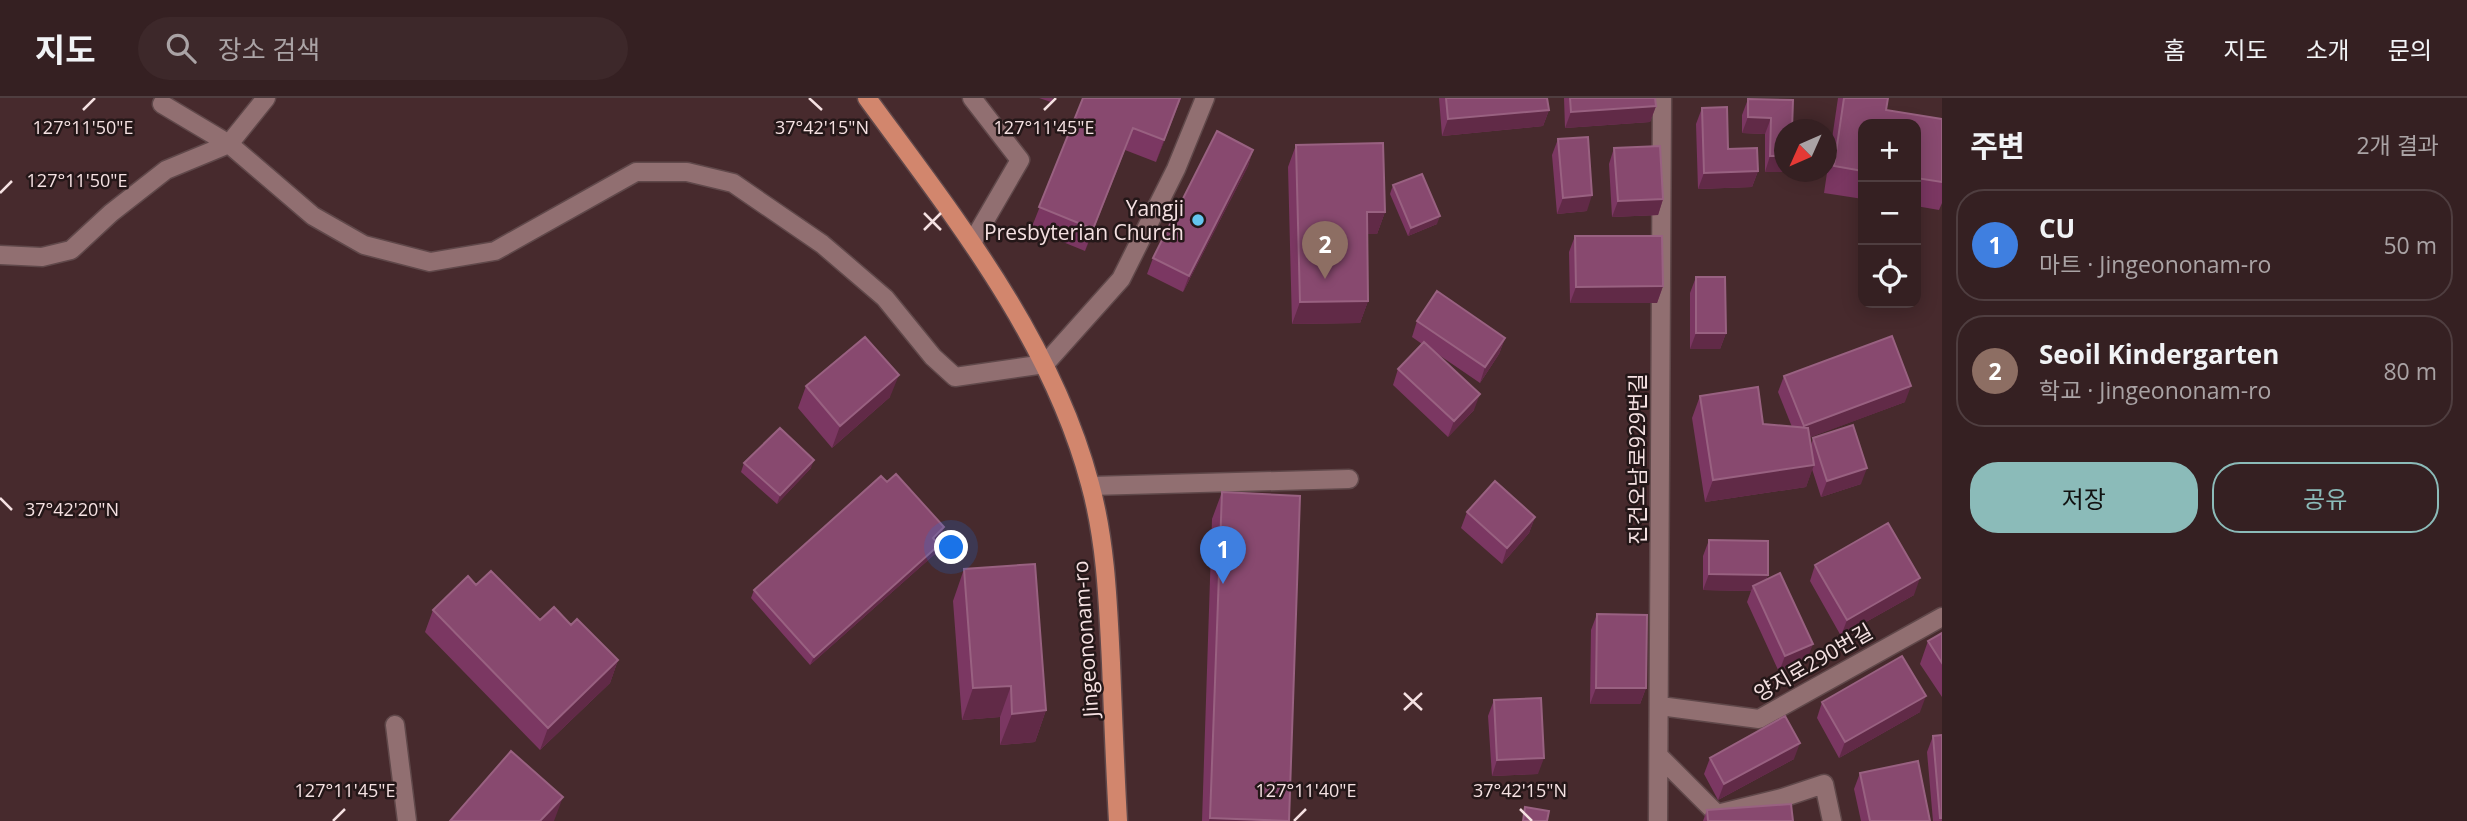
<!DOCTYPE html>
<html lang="ko">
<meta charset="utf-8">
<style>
:root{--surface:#352022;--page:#3d282a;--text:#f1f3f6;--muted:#aaa3a5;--line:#4f3e40;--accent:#8bbbb9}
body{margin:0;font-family:"Open Sans","Noto Sans KR",sans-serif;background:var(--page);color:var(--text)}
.controls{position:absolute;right:21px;top:21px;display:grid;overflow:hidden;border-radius:14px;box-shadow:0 4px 18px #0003}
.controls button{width:63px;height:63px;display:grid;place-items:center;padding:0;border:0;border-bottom:2px solid var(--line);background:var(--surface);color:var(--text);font:35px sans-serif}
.compass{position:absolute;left:1774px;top:21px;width:63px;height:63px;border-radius:50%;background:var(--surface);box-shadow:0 4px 18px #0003;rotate:225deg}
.you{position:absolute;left:952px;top:450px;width:24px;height:24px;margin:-18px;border:5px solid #fff;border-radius:50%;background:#1a73e8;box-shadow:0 0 0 10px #1a73e833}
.badge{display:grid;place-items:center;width:46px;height:46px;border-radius:50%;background:var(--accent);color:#fff;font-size:23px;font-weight:700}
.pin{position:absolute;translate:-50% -58px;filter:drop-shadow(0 2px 4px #0008)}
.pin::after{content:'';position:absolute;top:37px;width:24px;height:21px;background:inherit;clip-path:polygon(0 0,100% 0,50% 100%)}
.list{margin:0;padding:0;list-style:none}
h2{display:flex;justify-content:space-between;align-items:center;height:91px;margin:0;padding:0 28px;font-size:30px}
h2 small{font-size:23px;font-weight:400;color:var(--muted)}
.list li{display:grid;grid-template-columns:46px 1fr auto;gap:21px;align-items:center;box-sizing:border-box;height:112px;margin:0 14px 14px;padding:0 14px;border:2px solid var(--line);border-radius:28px}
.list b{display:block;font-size:26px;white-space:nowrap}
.list p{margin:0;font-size:23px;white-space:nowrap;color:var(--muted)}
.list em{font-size:23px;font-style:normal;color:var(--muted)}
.actions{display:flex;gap:14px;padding:21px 28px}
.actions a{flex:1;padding:16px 0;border:2px solid var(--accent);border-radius:28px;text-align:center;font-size:24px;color:var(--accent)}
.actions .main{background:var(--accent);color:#111}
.icon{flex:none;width:38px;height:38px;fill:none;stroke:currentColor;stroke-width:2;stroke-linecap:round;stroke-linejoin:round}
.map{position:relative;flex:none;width:1942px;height:723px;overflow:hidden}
header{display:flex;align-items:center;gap:42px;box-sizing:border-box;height:98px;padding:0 35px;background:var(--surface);border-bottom:2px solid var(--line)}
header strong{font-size:33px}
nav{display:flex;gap:38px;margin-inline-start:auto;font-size:24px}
.search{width:490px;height:63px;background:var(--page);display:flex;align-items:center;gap:18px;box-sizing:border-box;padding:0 24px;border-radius:38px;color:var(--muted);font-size:26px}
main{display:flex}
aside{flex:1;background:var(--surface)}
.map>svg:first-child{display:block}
</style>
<header>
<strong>지도</strong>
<div class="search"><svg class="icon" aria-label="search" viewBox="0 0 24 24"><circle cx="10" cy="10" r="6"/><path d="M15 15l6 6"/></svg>장소 검색</div>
<nav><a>홈</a><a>지도</a><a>소개</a><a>문의</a></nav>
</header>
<main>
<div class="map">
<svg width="1942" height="723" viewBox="0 0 1942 723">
<rect width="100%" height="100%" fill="#472a2d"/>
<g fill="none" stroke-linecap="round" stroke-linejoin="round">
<g stroke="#60484a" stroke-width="21">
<path id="minor" d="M 972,0 L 1020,62 L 973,143
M 162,6 L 229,46 L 313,118 L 364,147 L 430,164 L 495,153 L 636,74 L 687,74 L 733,85 L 822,146 L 885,200 L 933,259 L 955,279 L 1045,266 L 1121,181 L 1176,71 L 1205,0
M 0,157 L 42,159 L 71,152 L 111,115 L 166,72 L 229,46 L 266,0
M 1091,388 L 1349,381
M 1660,608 L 1759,621 L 1942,519
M 395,627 L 407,723
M 1660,659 L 1717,716 L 1782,700 L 1824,686 L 1832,723
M 1658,723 L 1662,0"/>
</g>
<g stroke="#60484a" stroke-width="21">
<path id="major" d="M 867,0 C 955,120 1051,240 1090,386 C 1106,444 1108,505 1111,565 C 1113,617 1115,670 1118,723"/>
</g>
<use href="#minor" stroke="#916f71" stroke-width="18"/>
<use href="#major" stroke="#d2866d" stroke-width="18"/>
</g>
<path fill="#7b3762" d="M 1039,0 L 1053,0 L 1051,4 Z
M 1083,0 L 1181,0 L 1156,64 L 1125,52 L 1085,153 L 1031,131 Z
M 1439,0 L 1547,0 L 1549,12 L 1543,28 L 1442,38 Z
M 1564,0 L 1655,0 L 1656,8 L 1650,24 L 1565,30 Z
M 1838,0 L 1888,0 L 1886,12 L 1942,21 L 1942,105 L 1939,112 L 1916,108 L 1916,26 L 1863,26 L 1863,101 L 1824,95 Z
M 1748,1 L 1793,2 L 1785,74 L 1765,74 L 1765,36 L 1742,35 L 1742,17 Z
M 1702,10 L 1728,51 L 1758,73 L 1752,89 L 1698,91 L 1696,26 Z
M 1558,41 L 1587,113 L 1557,116 L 1552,57 Z
M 1296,47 L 1385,114 L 1377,136 L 1367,136 L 1368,203 L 1360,225 L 1292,226 L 1288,69 Z
M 1614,50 L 1663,101 L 1658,117 L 1612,119 L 1609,66 Z
M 1253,52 L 1248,68 L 1183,194 L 1147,176 L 1153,160 Z
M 1393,87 L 1437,126 L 1408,138 L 1390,96 Z
M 1575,138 L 1663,188 L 1657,205 L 1570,205 L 1569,154 Z
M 1696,179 L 1726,235 L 1720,251 L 1690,251 L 1690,195 Z
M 1417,223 L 1505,240 L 1499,256 L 1480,285 L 1439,257 L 1474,312 L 1448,339 L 1393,287 L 1398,271 L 1422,246 L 1412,239 Z
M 1784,278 L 1905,304 L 1810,339 L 1811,347 L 1813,340 L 1861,386 L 1821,399 L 1812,371 L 1806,389 L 1705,404 L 1692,320 L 1700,298 L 1763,326 L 1792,329 L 1778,294 Z
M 806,288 L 890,299 L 832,350 L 798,310 Z
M 744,365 L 811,370 L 777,406 L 741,374 Z
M 887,384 L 944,429 L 941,438 L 936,443 L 936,455 L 810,567 L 751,500 L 754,492 Z
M 1222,394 L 1289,723 L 1202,723 L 1212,421 Z
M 1467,414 L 1535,419 L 1529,435 L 1502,466 L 1461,430 Z
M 1709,442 L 1768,477 L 1766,482 L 1807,562 L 1779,574 L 1747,504 L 1751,493 L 1703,492 L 1703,458 Z
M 1815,467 L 1914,497 L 1841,538 L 1810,483 Z
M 964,471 L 1046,612 L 1035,644 L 1000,647 L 1000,619 L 962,622 L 953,503 Z
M 476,487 L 540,522 L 571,527 L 618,562 L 610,585 L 540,652 L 425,534 L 433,512 Z
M 1597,516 L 1646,590 L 1640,606 L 1590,606 L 1591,532 Z
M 1942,535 L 1942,599 L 1920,566 L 1928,543 Z
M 1494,602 L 1538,676 L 1492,678 L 1488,618 Z
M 1822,604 L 1920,614 L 1839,660 L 1817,620 Z
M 1933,638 L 1942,723 L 1933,723 L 1927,654 Z
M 1710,660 L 1794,661 L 1718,702 L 1704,676 Z
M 1860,675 L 1930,723 L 1861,723 L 1854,691 Z
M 1707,712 L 1793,723 L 1703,723 Z"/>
<path fill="#612a47" d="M 1181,0 L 1156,64 L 1164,42 Z
M 1656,8 L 1650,24 L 1565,30 L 1571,14 Z
M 1549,12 L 1543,28 L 1442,38 L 1448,21 Z
M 1748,19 L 1771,20 L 1765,36 L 1742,35 Z
M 1133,30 L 1125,52 L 1085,153 L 1093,131 Z
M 1253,52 L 1248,68 L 1183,194 L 1189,178 Z
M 1770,58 L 1784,58 L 1785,74 L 1765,74 Z
M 1758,73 L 1752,89 L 1698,91 L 1704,75 Z
M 1592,97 L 1587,113 L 1557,116 L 1563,100 Z
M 1663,101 L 1658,117 L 1612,119 L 1618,103 Z
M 1367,114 L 1385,114 L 1377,136 L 1359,136 Z
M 1440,118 L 1437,126 L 1408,138 L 1411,130 Z
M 1663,188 L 1657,205 L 1570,205 L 1576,189 Z
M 1368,203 L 1360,225 L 1292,226 L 1300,204 Z
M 1696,235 L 1726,235 L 1720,251 L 1690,251 Z
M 1505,240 L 1499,256 L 1480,285 L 1485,269 Z
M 899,277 L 890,299 L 832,350 L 840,328 Z
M 1911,288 L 1905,304 L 1798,344 L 1804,328 Z
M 1480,296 L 1474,312 L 1448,339 L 1454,323 Z
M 814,362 L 811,370 L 777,406 L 780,397 Z
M 1814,367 L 1806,389 L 1705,404 L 1713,382 Z
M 1867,370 L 1861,386 L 1821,399 L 1827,383 Z
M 1535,419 L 1529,435 L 1502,466 L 1507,450 Z
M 944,429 L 941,438 L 930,448 L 933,440 Z
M 939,447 L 936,455 L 810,567 L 814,559 Z
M 1709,476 L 1768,477 L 1762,493 L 1753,488 L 1751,493 L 1703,492 Z
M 1920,480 L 1914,497 L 1841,538 L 1847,522 Z
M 1813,546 L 1807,562 L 1779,574 L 1785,558 Z
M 618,562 L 610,585 L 540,652 L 548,630 Z
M 1011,588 L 1000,619 L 962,622 L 973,590 Z
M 1596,590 L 1646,590 L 1640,606 L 1590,606 Z
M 1926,598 L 1920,614 L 1839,660 L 1845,644 Z
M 1046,612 L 1035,644 L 1000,647 L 1012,616 Z
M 1800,645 L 1794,661 L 1718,702 L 1724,686 Z
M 1544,660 L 1538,676 L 1492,678 L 1497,662 Z
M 563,699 L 554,723 L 540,723 Z
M 1210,720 L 1270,723 L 1209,723 Z"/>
<path fill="#88496f" stroke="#996181" stroke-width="2" d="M 1083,0 L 1180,0 L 1164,42 L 1133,30 L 1093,131 L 1039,109 Z
M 1446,0 L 1547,0 L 1549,12 L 1448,21 Z
M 1570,0 L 1655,0 L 1656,8 L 1571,14 Z
M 1844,0 L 1888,0 L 1886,12 L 1942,21 L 1942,84 L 1916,80 L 1916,26 L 1863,26 L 1863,73 L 1834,68 Z
M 1748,1 L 1793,2 L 1792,32 L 1784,32 L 1784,58 L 1770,58 L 1771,20 L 1748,19 Z
M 1727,9 L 1728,51 L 1757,50 L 1758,73 L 1704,75 L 1702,10 Z
M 1217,33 L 1253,52 L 1189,178 L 1153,160 Z
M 1588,39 L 1592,97 L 1563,100 L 1558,41 Z
M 1383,45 L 1385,114 L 1367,114 L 1368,203 L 1300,204 L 1296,47 Z
M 1660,48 L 1663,101 L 1618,103 L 1614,50 Z
M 1422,76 L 1440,118 L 1411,130 L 1393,87 Z
M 1575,138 L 1662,138 L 1663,188 L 1576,189 Z
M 1696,179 L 1725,179 L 1726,235 L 1696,235 Z
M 1437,193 L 1505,240 L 1485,269 L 1417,223 Z
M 1892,238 L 1911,288 L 1804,328 L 1784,278 Z
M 865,239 L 899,277 L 840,328 L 806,288 Z
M 1424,244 L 1480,296 L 1454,323 L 1398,271 Z
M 1758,289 L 1763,326 L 1808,330 L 1814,367 L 1713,382 L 1700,298 Z
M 1853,327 L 1867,370 L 1827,383 L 1813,340 Z
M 780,330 L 814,362 L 780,397 L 744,365 Z
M 896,376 L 944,429 L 933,440 L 939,447 L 814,559 L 754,492 L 881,378 L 887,384 Z
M 1495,383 L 1535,419 L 1507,450 L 1467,414 Z
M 1222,394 L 1300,398 L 1289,723 L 1210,720 Z
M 1888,425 L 1920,480 L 1847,522 L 1815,467 Z
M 1709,442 L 1768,443 L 1768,477 L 1709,476 Z
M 1035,466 L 1046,612 L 1012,616 L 1011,588 L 973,590 L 964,471 Z
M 491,473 L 540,522 L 554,509 L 571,527 L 577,521 L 618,562 L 548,630 L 433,512 L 468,478 L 476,487 Z
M 1780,475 L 1813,546 L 1785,558 L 1753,488 Z
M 1597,516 L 1647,517 L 1646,590 L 1596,590 Z
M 1942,535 L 1942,565 L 1928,543 Z
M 1902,558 L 1926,598 L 1845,644 L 1822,604 Z
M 1541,600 L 1544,660 L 1497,662 L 1494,602 Z
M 1785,618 L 1800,645 L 1724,686 L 1710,660 Z
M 1942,637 L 1942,720 L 1940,720 L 1933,638 Z
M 511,653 L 563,699 L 540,723 L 450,723 Z
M 1918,663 L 1930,723 L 1870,723 L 1860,675 Z
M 1791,706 L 1793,723 L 1708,723 L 1707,712 Z
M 1525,709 L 1549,713 L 1547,723 L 1523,723 Z"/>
<path fill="none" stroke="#f5e1e2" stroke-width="2.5" d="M 809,0 L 822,12M 83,12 L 95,0M 1044,12 L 1056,0M 0,95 L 12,83M 924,115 L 941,132M 924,132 L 941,115M 0,400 L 12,412M 1404,595 L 1422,612M 1404,612 L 1422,595M 1520,711 L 1532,723M 333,723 L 345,711M 1294,723 L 1306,711"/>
<circle fill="#64c5ee" stroke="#241718" stroke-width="2.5" cx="1198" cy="122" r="7"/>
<g text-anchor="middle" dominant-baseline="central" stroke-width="5" stroke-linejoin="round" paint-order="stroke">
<g font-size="21" fill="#f5e1e2" stroke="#241718" text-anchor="end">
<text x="1184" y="110">Yangji<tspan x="1184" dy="24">Presbyterian Church</tspan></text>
</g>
<g font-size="21" fill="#f5e1e2" stroke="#241718">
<text transform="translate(1637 361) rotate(-90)">진건오남로929번길</text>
<text transform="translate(1085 541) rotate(-94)">Jingeononam-ro</text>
<text transform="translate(1813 564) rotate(-30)">양지로290번길</text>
</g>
</g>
<g font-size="18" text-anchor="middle" fill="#f5e1e2" stroke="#241718" stroke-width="5" stroke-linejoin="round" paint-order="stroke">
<text x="83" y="36">127°11'50"E</text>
<text x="822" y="36">37°42'15"N</text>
<text x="1044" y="36">127°11'45"E</text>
<text x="77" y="89">127°11'50"E</text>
<text x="72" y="418">37°42'20"N</text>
<text x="345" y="699">127°11'45"E</text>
<text x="1306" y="699">127°11'40"E</text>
<text x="1520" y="699">37°42'15"N</text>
</g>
</svg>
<div class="controls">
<button>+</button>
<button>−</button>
<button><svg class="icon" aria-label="locate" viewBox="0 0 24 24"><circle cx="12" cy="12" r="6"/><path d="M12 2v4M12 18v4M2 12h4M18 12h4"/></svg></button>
</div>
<svg class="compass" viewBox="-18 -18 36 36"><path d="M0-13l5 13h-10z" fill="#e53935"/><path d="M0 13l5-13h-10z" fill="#aaa3a5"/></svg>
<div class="you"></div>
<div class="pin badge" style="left:1223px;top:486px;background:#3f7fe0">1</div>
<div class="pin badge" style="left:1325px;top:181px;background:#8d6e63">2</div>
</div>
<aside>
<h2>주변<small>2개 결과</small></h2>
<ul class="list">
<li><span class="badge" style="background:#3f7fe0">1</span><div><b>CU</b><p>마트 · Jingeononam-ro</p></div><em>50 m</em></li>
<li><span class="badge" style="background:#8d6e63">2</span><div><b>Seoil Kindergarten</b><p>학교 · Jingeononam-ro</p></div><em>80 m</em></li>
</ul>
<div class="actions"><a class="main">저장</a><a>공유</a></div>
</aside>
</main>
